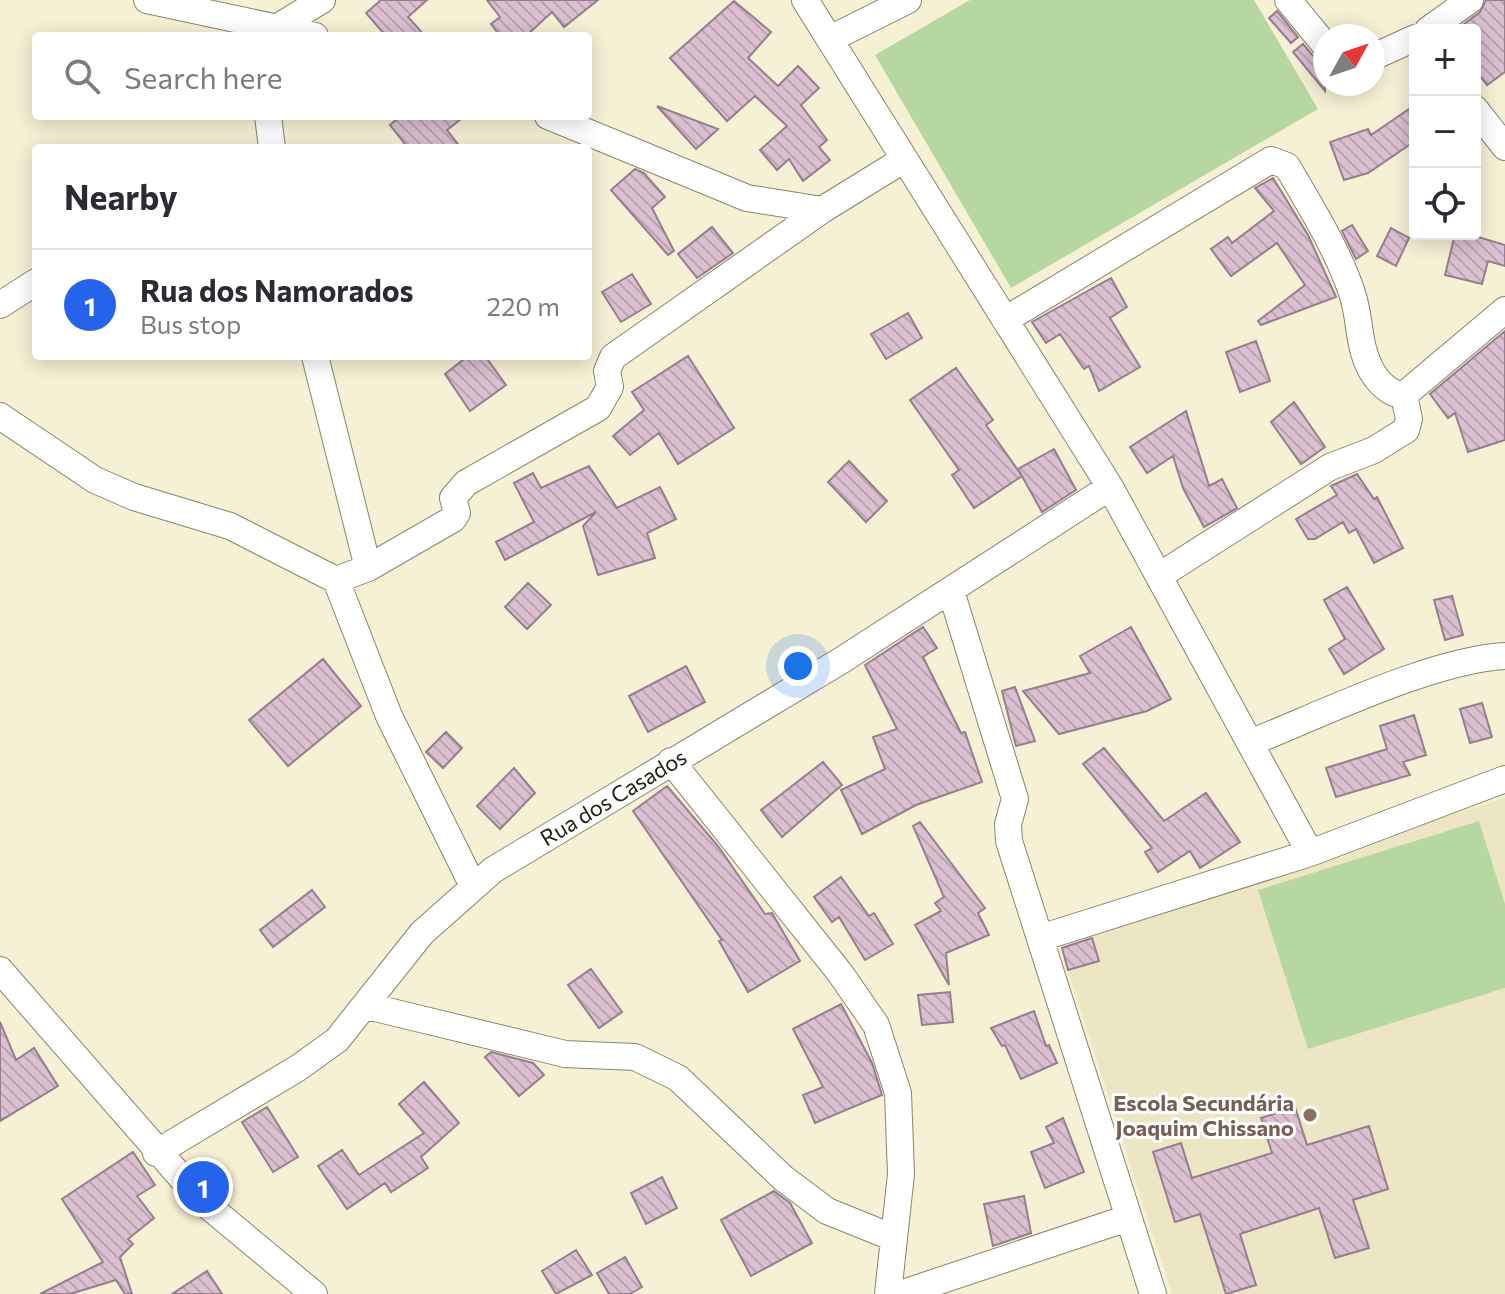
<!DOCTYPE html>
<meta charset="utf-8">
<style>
:root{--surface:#fff;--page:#f7f7f7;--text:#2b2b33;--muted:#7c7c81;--line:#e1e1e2;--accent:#2563eb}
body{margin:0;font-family:Commissioner,sans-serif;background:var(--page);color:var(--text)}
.controls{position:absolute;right:24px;top:24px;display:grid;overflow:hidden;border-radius:8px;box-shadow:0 4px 20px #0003}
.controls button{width:72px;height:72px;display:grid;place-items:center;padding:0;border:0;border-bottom:2px solid var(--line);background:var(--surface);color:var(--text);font:40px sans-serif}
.compass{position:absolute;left:1313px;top:24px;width:72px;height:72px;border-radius:50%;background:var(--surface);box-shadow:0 4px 20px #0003;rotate:50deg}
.you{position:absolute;left:798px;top:666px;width:28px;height:28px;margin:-20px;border:6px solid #fff;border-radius:50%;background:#1a73e8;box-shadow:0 0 0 12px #1a73e833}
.badge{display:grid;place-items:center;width:52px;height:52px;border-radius:50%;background:var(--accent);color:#fff;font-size:26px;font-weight:700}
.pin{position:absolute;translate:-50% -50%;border:4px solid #fff;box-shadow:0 2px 8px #0006}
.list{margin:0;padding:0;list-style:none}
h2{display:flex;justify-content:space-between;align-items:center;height:104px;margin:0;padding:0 32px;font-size:34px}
h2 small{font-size:26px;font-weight:400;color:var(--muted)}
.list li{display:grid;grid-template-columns:52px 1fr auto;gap:24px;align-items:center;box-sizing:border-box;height:112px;padding:0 32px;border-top:2px solid var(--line)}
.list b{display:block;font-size:30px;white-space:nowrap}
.list p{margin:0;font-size:26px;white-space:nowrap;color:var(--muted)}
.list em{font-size:26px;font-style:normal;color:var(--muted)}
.icon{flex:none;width:44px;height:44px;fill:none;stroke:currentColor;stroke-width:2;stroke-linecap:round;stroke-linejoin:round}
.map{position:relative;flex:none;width:1505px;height:1294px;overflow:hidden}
.search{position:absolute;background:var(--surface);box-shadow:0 4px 20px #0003;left:32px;top:32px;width:560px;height:88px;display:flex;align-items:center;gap:20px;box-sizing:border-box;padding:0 28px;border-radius:8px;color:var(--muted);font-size:30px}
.panel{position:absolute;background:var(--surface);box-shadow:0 4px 20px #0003;left:32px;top:144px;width:560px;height:216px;border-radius:8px}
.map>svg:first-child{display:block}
</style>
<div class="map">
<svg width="1505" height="1294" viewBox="0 0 1505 1294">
<defs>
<pattern id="building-back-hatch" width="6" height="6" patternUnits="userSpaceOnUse" patternTransform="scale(2)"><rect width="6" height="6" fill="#dbc0d1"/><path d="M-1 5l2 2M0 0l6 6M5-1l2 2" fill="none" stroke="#bca5b3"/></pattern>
</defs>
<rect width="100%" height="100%" fill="#f6f1d5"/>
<path fill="#ede6c4" d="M 1505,798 L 1505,1294 L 1172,1294 L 1057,937 Z"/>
<path fill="#b7d7a0" d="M 970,0 L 1254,0 L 1318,109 L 1011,288 L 875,55 Z
M 1479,821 L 1505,904 L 1505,988 L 1308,1049 L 1258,890 Z"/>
<path fill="url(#building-back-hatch)" stroke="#967e8d" stroke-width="2" d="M 381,0 L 427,0 L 408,17 L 425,36 L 386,36 L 366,13 Z
M 487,0 L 598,0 L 564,27 L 552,12 L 526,36 L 500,36 L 491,24 L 500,17 Z
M 1486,0 L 1505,0 L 1505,72 L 1487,85 L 1475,69 L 1475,30 L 1456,30 L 1480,12 Z
M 734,1 L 771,32 L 748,58 L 778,86 L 798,66 L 819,88 L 801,105 L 827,140 L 819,147 L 830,160 L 803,181 L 789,159 L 777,170 L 760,150 L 787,126 L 755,96 L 727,121 L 670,58 Z
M 1277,11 L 1298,37 L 1291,43 L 1269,18 Z
M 1303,44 L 1313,56 L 1325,61 L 1325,91 L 1293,52 Z
M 1415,105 L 1415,141 L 1368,173 L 1344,180 L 1330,142 L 1368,129 L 1371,135 Z
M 657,106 L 718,129 L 696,149 Z
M 401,116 L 465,116 L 447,130 L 461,148 L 408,148 L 390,125 Z
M 635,169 L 644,173 L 665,197 L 652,208 L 674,251 L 668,255 L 611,190 Z
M 1273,178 L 1308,235 L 1336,297 L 1261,325 L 1258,321 L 1305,285 L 1277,243 L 1231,276 L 1211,249 L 1228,237 L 1232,243 L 1274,211 L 1255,188 Z
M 1352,225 L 1368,251 L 1356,259 L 1342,231 Z
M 712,227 L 733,253 L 697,278 L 678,254 Z
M 1391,228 L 1409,238 L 1396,266 L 1377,256 Z
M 1455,234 L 1468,234 L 1505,245 L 1505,266 L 1488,261 L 1482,284 L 1445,275 Z
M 632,274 L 651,304 L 621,322 L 602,292 Z
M 1111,278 L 1127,307 L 1110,318 L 1140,367 L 1099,391 L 1089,366 L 1084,369 L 1060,334 L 1046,343 L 1032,322 Z
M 908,313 L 922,338 L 886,359 L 871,334 Z
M 1505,331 L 1505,440 L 1468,452 L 1455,413 L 1448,418 L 1430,394 Z
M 1256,341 L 1270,381 L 1240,392 L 1226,352 Z
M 468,356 L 485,356 L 506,385 L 470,411 L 445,374 Z
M 688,356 L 734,428 L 678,464 L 659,433 L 630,455 L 613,436 L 644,410 L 632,392 Z
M 956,368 L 993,420 L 986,425 L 1022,476 L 974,508 L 952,475 L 959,470 L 910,400 Z
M 1294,402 L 1325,447 L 1301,464 L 1271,422 Z
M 1186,411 L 1209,486 L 1222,479 L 1237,508 L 1204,527 L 1183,488 L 1173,456 L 1147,473 L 1130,447 Z
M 1054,449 L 1076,490 L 1042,512 L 1018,469 Z
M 849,461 L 887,501 L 866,522 L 828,482 Z
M 589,466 L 617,508 L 660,487 L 676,519 L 647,533 L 655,558 L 598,575 L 583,526 L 596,512 L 505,560 L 496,542 L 534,522 L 514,483 L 533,473 L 541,488 Z
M 1357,474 L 1374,499 L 1377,497 L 1403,548 L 1374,563 L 1356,529 L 1349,533 L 1343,522 L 1315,539 L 1308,539 L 1296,519 L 1337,495 L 1331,486 Z
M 528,583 L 551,605 L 527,629 L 505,607 Z
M 1347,587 L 1384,649 L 1344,674 L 1329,649 L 1345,639 L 1324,600 Z
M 1452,596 L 1463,635 L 1445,640 L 1434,600 Z
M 923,627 L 937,648 L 923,657 L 961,733 L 965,732 L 982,782 L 916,805 L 862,834 L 841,790 L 885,769 L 873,737 L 897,729 L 865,665 Z
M 1131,627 L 1171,699 L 1147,711 L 1059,734 L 1023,691 L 1090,673 L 1080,656 Z
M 323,659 L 361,706 L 288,766 L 249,720 Z
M 686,666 L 705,702 L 648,732 L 629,696 Z
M 1015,687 L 1035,741 L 1016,746 L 1002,691 Z
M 1482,703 L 1492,737 L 1470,743 L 1460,709 Z
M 1414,715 L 1426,755 L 1403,762 L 1410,775 L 1336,797 L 1326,768 L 1387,749 L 1380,726 Z
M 446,732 L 462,748 L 443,768 L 426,752 Z
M 1104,748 L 1164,821 L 1206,793 L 1240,842 L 1200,868 L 1190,851 L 1158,872 L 1145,852 L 1152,848 L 1083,764 Z
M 823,762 L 842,785 L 782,837 L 761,810 Z
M 514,768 L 535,793 L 500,829 L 477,806 Z
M 667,786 L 718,846 L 765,914 L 772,913 L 800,961 L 748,992 L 719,941 L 722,940 L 633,811 Z
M 920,822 L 985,908 L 978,913 L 989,935 L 946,953 L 949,985 L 915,925 L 941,911 L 935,903 L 944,897 L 913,826 Z
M 841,877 L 869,916 L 874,913 L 893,944 L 865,960 L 839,917 L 832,922 L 814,897 Z
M 312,890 L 325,907 L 273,947 L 260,930 Z
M 1092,938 L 1099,961 L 1068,970 L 1062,948 Z
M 591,969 L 622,1012 L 599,1028 L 568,985 Z
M 950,992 L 953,1022 L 922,1025 L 918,995 Z
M 841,1004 L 872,1063 L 882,1095 L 815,1123 L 803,1095 L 823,1087 L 793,1029 Z
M 1034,1011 L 1046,1046 L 1049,1045 L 1057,1063 L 1021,1079 L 1005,1045 L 1002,1046 L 991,1028 Z
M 0,1022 L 16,1060 L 34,1048 L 58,1086 L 0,1121 Z
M 491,1052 L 533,1063 L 544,1075 L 519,1096 L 485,1057 Z
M 424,1082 L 459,1123 L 421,1157 L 428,1168 L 391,1192 L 385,1183 L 347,1209 L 318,1166 L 342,1150 L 359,1175 L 424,1133 L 399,1104 Z
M 267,1107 L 298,1157 L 273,1172 L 242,1122 Z
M 1295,1107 L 1307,1145 L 1369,1126 L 1388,1189 L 1353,1200 L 1369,1248 L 1335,1258 L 1319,1208 L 1240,1234 L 1256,1285 L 1226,1294 L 1200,1214 L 1175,1222 L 1153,1152 L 1181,1143 L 1192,1178 L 1272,1153 L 1261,1118 Z
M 1063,1118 L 1084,1172 L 1045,1188 L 1031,1152 L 1054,1143 L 1046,1127 Z
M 133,1152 L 155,1185 L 137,1196 L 154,1218 L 128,1239 L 133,1244 L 120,1257 L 132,1294 L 125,1294 L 116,1280 L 70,1294 L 40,1294 L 103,1262 L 62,1199 Z
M 662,1177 L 677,1208 L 646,1224 L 631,1193 Z
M 774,1191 L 790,1203 L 812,1243 L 751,1276 L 721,1220 Z
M 1024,1196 L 1031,1233 L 993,1246 L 984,1204 Z
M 576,1250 L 592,1275 L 556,1294 L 542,1271 Z
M 625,1257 L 642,1287 L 630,1294 L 609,1294 L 597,1273 Z
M 207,1271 L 222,1294 L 172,1294 Z"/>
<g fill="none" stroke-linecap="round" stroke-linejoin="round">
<g stroke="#89846b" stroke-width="28">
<path id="minor" d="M 147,0 L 315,36
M 805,0 L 1110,487 L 1310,853
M 1288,0 L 1325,45
M 278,27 L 322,0
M 1428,30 L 1470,0
M 832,38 L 908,0
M 1373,57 L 1415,38
M 1475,109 L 1505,147
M 268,116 L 272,148
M 548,116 L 747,198 L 822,210
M 0,305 L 36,282
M 1005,320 L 1271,160 L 1287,166 C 1310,206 1337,248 1352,293 C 1361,319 1357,343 1371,370 C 1378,382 1390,395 1404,395
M 315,356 L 368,568
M 1404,395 L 1505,310
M 0,416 L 95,480 L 134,497 L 230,526 L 336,580 L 389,716 L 473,886
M 1159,576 L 1330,467 L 1374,450 L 1406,430 L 1409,419 L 1404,395
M 336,580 L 368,568 L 453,519 L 457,513 L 453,498 L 466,483 L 598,408 L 610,387 L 607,371 L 613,357 L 822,210 L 903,160
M 951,591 L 1015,799 L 1008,824 L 1009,841 L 1153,1294
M 1250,743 C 1320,715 1432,660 1505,656
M 671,761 L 840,973 L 876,1025 L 898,1093 L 901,1174 L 888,1294
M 1040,938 L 1310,853 L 1505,779
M 0,970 L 201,1200 L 314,1294
M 367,1006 L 565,1054 L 635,1057 L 678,1078 L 783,1178 L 827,1211 L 894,1238
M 156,1153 L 298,1068 L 337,1040 L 422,933 L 493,870 L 842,660 L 1110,487
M 900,1294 L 1128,1218"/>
</g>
<use href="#minor" stroke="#fff" stroke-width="26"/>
</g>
<circle fill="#8d6e63" stroke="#fff" stroke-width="3" cx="1310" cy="1115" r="8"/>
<g text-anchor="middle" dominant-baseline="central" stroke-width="6" stroke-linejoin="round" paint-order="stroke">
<g font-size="22" fill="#242218" stroke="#fff">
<text transform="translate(613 797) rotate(-31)">Rua dos Casados</text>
</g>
<g font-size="22" font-weight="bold" fill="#785e54" stroke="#fff" text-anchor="end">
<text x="1294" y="1102">Escola Secundária<tspan x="1294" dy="25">Joaquim Chissano</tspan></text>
</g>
</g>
</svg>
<div class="controls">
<button>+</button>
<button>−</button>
<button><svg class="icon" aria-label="locate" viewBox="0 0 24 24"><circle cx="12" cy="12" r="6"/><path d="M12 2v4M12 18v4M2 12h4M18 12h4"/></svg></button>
</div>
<svg class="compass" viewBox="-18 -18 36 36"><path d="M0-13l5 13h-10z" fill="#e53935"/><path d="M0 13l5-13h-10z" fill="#7c7c81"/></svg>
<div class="you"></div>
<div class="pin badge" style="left:203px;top:1187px">1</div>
<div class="search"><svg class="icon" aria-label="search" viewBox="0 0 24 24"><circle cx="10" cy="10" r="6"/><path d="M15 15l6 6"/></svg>Search here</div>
<section class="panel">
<h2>Nearby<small></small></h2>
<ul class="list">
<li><span class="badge">1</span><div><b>Rua dos Namorados</b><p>Bus stop</p></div><em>220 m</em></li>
</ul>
</section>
</div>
